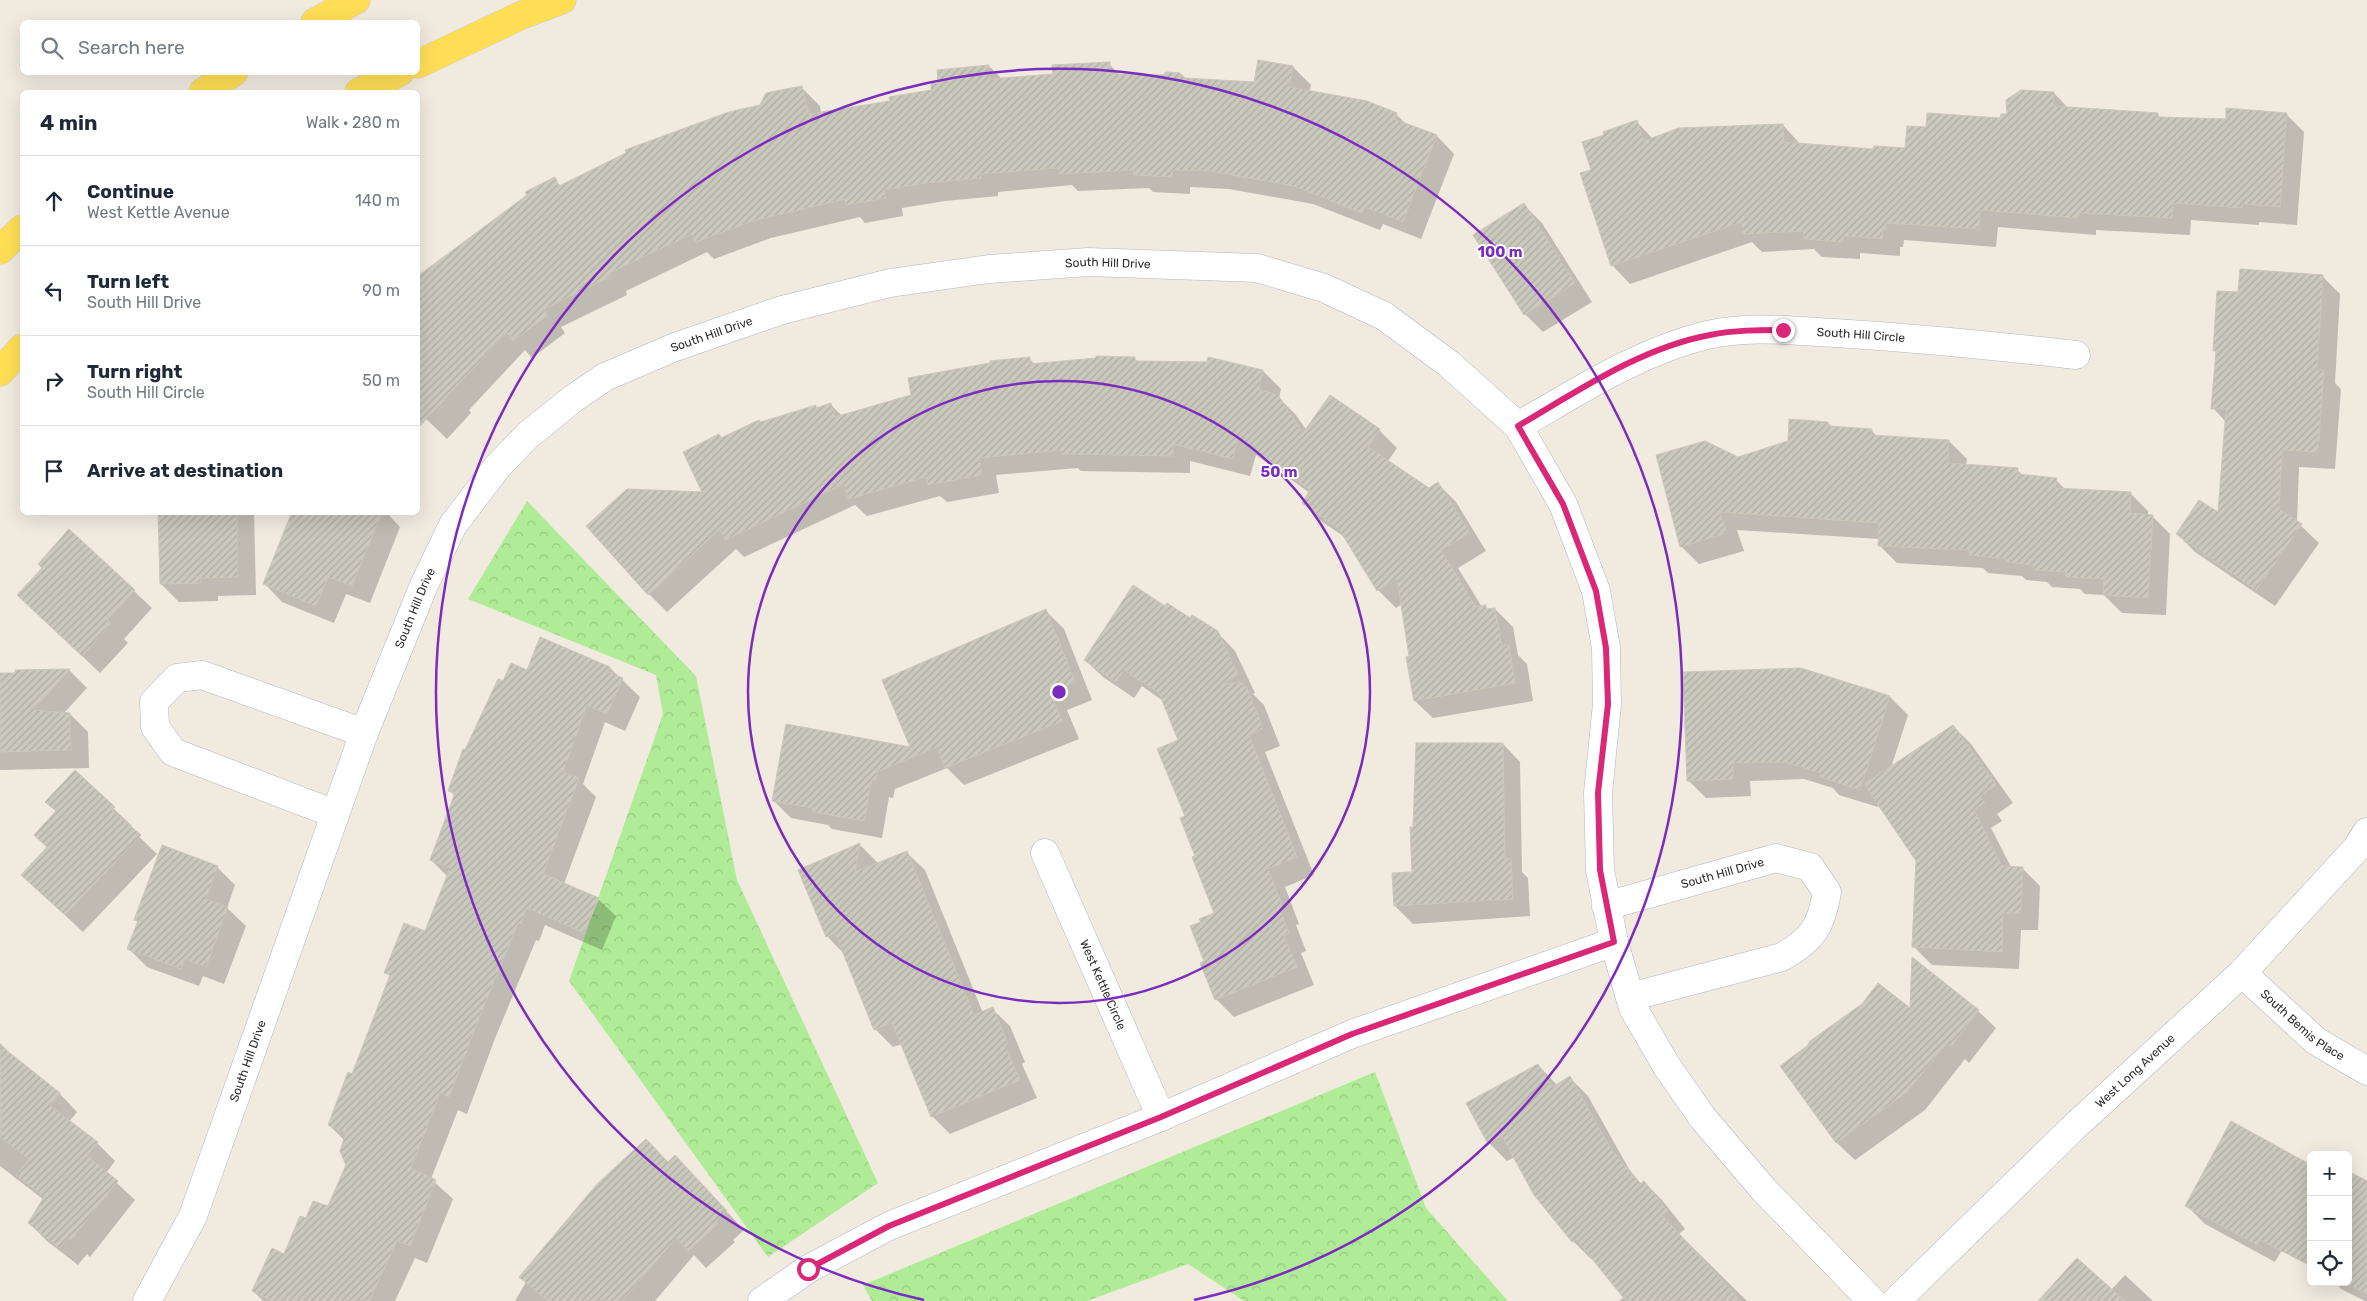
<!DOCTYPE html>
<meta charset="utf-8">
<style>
:root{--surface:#fff;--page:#f2f2f3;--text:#1f2937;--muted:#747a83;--line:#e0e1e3}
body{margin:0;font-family:Rubik,sans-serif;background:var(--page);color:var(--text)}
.controls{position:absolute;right:15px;bottom:15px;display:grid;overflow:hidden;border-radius:8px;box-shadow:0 5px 20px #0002}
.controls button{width:45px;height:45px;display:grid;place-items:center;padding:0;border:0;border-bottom:1px solid var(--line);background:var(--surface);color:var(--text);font:25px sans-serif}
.stop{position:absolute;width:15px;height:15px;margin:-11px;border:4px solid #db2777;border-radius:50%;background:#fff}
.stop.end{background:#db2777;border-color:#fff;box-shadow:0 1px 5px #0008}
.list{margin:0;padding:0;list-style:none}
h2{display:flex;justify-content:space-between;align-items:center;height:65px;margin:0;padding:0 20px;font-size:21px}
h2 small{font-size:16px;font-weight:400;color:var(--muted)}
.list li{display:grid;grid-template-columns:32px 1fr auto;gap:15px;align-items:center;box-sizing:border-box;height:90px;padding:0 20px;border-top:1px solid var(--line)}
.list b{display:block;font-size:19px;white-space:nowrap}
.list p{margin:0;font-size:16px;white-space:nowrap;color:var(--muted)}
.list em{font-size:16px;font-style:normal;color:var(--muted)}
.icon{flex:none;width:28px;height:28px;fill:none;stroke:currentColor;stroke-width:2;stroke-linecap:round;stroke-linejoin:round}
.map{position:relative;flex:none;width:2367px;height:1301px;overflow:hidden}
.search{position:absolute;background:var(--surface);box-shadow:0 5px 20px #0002;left:20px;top:20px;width:400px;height:55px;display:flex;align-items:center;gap:12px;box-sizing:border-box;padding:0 18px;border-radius:8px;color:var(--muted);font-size:19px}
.panel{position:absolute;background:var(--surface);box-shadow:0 5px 20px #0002;left:20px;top:90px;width:400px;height:425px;border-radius:8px}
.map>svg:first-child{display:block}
</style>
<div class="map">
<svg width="2367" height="1301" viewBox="0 0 2367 1301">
<defs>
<pattern id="forest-crowns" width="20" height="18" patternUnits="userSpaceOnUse" patternTransform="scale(1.25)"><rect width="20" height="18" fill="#b0ec97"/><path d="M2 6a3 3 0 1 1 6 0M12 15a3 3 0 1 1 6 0" fill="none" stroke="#98cb82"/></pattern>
<pattern id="building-hatch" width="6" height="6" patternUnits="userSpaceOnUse" patternTransform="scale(1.25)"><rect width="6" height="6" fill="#cbc8bd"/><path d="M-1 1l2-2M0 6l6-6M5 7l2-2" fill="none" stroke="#afaca3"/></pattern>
</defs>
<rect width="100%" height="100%" fill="#f0eadf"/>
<path fill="url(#forest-crowns)" d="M 527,501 L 696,676 L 737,880 L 878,1183 L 768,1257 L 569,981 L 663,714 L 656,675 L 468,599 Z
M 1375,1072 L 1426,1208 L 1508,1301 L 1244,1301 L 1188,1264 L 1087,1301 L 872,1301 L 863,1285 Z"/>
<path fill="#0003" d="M 1109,64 L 1121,76 L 1255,83 L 1293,67 L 1311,85 L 1309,92 L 1396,114 L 1407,125 L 1437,136 L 1454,154 L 1421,239 L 1383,224 L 1380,230 L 1313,204 L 1229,189 L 1190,187 L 1190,194 L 1153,192 L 1149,188 L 1078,191 L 1072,185 L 998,192 L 998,196 L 945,201 L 902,208 L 903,216 L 865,223 L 860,217 L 771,238 L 714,259 L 707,252 L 626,291 L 627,295 L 561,327 L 565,333 L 532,358 L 525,350 L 469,410 L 471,413 L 447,439 L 418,411 L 418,292 L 434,274 L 554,179 L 561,186 L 802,88 L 820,106 L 821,113 L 892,102 L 933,91 L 989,66 L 1002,79 L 1054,75 Z
M 2054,93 L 2068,108 L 2157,114 L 2161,118 L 2227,120 L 2286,114 L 2304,132 L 2297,225 L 2259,222 L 2259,225 L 2191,220 L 2190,235 L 2096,230 L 2096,235 L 1998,227 L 1996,247 L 1904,240 L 1903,247 L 1900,247 L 1900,256 L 1860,253 L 1860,259 L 1822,257 L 1814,249 L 1762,252 L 1752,242 L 1630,284 L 1613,266 L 1582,174 L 1593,171 L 1605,136 L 1637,122 L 1653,139 L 1783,125 L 1801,145 L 1875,151 L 1907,149 L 1928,129 L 2001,119 Z
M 1524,205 L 1542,223 L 1592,302 L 1543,332 L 1525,314 L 1475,235 Z
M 2322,276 L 2340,294 L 2335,383 L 2341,389 L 2335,469 L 2299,467 L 2297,522 L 2319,543 L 2275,606 L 2195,552 L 2177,534 L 2219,515 L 2226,422 L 2213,408 L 2217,353 L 2214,350 L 2239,293 Z
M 1134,358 L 1138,362 L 1208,363 L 1209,359 L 1263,371 L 1281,389 L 1279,398 L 1296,415 L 1307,431 L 1379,430 L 1397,448 L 1388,461 L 1429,489 L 1438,484 L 1456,502 L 1486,551 L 1458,568 L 1482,607 L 1485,607 L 1488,610 L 1495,609 L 1513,627 L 1518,655 L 1527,664 L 1533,701 L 1433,718 L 1415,701 L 1411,657 L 1402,604 L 1396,608 L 1378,590 L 1346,538 L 1321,521 L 1303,503 L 1310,493 L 1256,455 L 1250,476 L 1190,461 L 1190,473 L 1081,471 L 1078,468 L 996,475 L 999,493 L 947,502 L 940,496 L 867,516 L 855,505 L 744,557 L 736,549 L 667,612 L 649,594 L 704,493 L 719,435 L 722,439 L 761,423 L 815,407 L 818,409 L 830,404 L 842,416 L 1029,359 L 1036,365 Z
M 1828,423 L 1832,427 L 1871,430 L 1878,437 L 1949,441 L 1967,459 L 1966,466 L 2017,470 L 2024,476 L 2056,480 L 2066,490 L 2130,493 L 2148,511 L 2148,516 L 2152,516 L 2170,534 L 2166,615 L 2122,613 L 2104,595 L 2085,594 L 2080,589 L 2052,587 L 2047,582 L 2026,580 L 2022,576 L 1988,573 L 1983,568 L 1897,563 L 1879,545 L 1879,539 L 1737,530 L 1744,551 L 1699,564 L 1681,546 L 1738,458 L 1789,442 Z
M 160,512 L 254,512 L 256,595 L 218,596 L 218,601 L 179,602 L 161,584 Z
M 304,512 L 386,512 L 400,527 L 370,603 L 346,594 L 334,623 L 282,602 L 265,584 Z
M 134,591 L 152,608 L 124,639 L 128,643 L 100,673 L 37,613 Z
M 1166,608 L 1217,632 L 1235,651 L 1255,693 L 1253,694 L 1264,705 L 1280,746 L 1265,752 L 1314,875 L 1285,887 L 1299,924 L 1296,925 L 1306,951 L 1301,953 L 1314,985 L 1234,1017 L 1216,999 L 1206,962 L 1202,922 L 1216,914 L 1196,857 L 1186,817 L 1180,741 L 1163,701 L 1142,686 L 1134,698 L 1103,677 L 1085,660 Z
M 1046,611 L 1064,629 L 1092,700 L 1067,710 L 1079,739 L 964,785 L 947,768 L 895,789 L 893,798 L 889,797 L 882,838 L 832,829 L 828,825 L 791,818 L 773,800 L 912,749 Z
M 610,668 L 640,697 L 625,731 L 605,722 L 583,784 L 596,797 L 564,884 L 598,899 L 616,916 L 602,950 L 545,925 L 539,941 L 536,940 L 494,1041 L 467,1114 L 458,1110 L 431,1179 L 453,1199 L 427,1263 L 415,1258 L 395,1301 L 263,1301 L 253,1291 L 285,1256 L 307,1220 L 329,1208 L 347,1165 L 345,1141 L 329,1125 L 353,1076 L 391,977 L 386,972 L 426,933 L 448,877 L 431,860 L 455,796 L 450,791 L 466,752 L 503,683 L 527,671 Z
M 1800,669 L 1890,697 L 1908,715 L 1891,768 L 1953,726 L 1971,744 L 2013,803 L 1997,814 L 2002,821 L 1991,828 L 2011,867 L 2022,868 L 2040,886 L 2038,930 L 2021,930 L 2019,969 L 1932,965 L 1914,947 L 1917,860 L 1879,804 L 1878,807 L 1839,795 L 1833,788 L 1804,779 L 1750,781 L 1751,796 L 1706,798 L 1688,780 Z
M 69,670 L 87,688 L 63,714 L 70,714 L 88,732 L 89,768 L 0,770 L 0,674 L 17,674 L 17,671 Z
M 1503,744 L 1520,762 L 1522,872 L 1528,878 L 1530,916 L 1413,924 L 1395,906 L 1414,873 Z
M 75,772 L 132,826 L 130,828 L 157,854 L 83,932 L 40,892 L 48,847 L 57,812 L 47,802 Z
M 860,845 L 878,863 L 877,865 L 907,853 L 925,870 L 983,1013 L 992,1009 L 1010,1026 L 1025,1062 L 1022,1064 L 1037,1098 L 950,1134 L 932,1116 L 902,1044 L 893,1047 L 875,1029 L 844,954 L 827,936 L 799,870 Z
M 217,867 L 235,885 L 227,908 L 246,926 L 224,984 L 203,976 L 199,986 L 147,967 L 129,949 L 139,923 L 135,919 Z
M 1978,1011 L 1996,1028 L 1969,1063 L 1965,1059 L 1925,1110 L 1855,1160 L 1837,1143 L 1782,1066 Z
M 0,1043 L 6,1049 L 5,1051 L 60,1094 L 77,1112 L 69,1122 L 97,1143 L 115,1161 L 106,1173 L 135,1200 L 90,1257 L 87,1254 L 78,1265 L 47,1241 L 29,1223 L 44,1200 L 0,1166 Z
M 1538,1065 L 1557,1085 L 1570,1078 L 1588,1096 L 1629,1169 L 1642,1185 L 1644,1182 L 1662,1200 L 1685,1229 L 1679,1234 L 1747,1301 L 1619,1301 L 1624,1297 L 1593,1257 L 1591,1259 L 1573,1241 L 1515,1157 L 1507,1161 L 1489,1143 Z
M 675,1156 L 744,1230 L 733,1240 L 735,1242 L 706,1268 L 694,1255 L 655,1301 L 515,1301 L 526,1282 Z
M 2367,1183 L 2367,1301 L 2365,1301 L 2341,1289 L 2335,1282 L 2348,1282 Z
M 2187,1206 L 2287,1241 L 2275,1262 L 2205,1224 Z
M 2125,1275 L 2153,1301 L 2040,1301 L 2111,1290 Z"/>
<path fill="url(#building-hatch)" stroke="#ccc6b8" d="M 1258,60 L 1293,66 L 1289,87 L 1367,101 L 1397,113 L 1394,119 L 1437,135 L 1403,222 L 1365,207 L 1362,213 L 1294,186 L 1210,171 L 1173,170 L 1172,177 L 1133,175 L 1134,170 L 1059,174 L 1058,168 L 980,174 L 981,178 L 926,183 L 884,190 L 886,198 L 846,205 L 845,199 L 753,221 L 695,242 L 692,234 L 609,273 L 610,277 L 544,309 L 548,315 L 513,341 L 507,332 L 418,428 L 418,276 L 527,195 L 525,192 L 555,177 L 559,186 L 626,153 L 625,150 L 729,112 L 760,105 L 766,93 L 802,86 L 809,114 L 890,101 L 889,97 L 931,90 L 931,84 L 938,83 L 937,70 L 989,65 L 990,79 L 1053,74 L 1052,65 L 1110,62 L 1110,74 L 1163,75 L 1166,72 L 1180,73 L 1185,78 L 1254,82 Z
M 2021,90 L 2054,92 L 2053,106 L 2158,113 L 2158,117 L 2226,119 L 2226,108 L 2287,113 L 2280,207 L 2242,204 L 2242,208 L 2173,203 L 2172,218 L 2079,213 L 2078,218 L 1980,210 L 1979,229 L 1886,223 L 1886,229 L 1883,229 L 1882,239 L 1843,236 L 1843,242 L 1803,239 L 1804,231 L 1743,234 L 1742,222 L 1611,266 L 1580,173 L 1591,170 L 1582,142 L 1604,135 L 1603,132 L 1637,120 L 1644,141 L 1679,128 L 1783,124 L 1784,142 L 1873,149 L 1874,146 L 1905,148 L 1907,126 L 1926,127 L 1927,113 L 2000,118 L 2001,114 L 2007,114 L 2006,100 Z
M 1524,203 L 1575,283 L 1524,315 L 1473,235 Z
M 2240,269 L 2323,275 L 2317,370 L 2324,370 L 2318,452 L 2282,450 L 2279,509 L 2302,524 L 2256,590 L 2176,534 L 2199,500 L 2218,512 L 2226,409 L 2211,409 L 2216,351 L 2213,351 L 2217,291 L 2238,292 Z
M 1096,356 L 1135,357 L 1135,361 L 1207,362 L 1208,357 L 1263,370 L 1259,390 L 1278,395 L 1303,433 L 1330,395 L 1380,429 L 1368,447 L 1429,488 L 1438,482 L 1470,533 L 1441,550 L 1476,607 L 1486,605 L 1486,609 L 1495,608 L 1502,646 L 1509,645 L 1515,683 L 1414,701 L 1406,657 L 1409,656 L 1397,579 L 1377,591 L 1339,529 L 1302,503 L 1310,490 L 1238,438 L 1233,459 L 1173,444 L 1173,456 L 1062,454 L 1062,450 L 979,458 L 982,475 L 928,485 L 926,477 L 848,499 L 844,484 L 725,540 L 720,529 L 648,595 L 586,526 L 627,489 L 702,492 L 683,452 L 719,434 L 721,438 L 759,420 L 761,422 L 816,405 L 816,408 L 831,403 L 835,417 L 911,395 L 908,378 L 990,363 L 990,361 L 1030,357 L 1030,364 L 1096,358 Z
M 1789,419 L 1828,422 L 1828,426 L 1872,429 L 1871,435 L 1949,440 L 1948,463 L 2018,468 L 2017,474 L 2057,478 L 2055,488 L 2131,492 L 2130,513 L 2153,515 L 2148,598 L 2103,595 L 2104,579 L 2066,577 L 2066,572 L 2033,570 L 2033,565 L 2006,562 L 2007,559 L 1969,555 L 1970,550 L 1878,546 L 1879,523 L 1720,512 L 1727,533 L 1680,547 L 1656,455 L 1705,441 L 1738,457 L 1788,441 Z
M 158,512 L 237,512 L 238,577 L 201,578 L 200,583 L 160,584 Z
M 292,512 L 382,512 L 352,586 L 328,577 L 316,606 L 263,584 Z
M 69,529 L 135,590 L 107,620 L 111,624 L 82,656 L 17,595 L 42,568 L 38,564 Z
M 1133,585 L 1165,606 L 1167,603 L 1190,618 L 1192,615 L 1218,631 L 1238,675 L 1222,684 L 1241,682 L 1244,687 L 1246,686 L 1263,728 L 1249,735 L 1297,857 L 1268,869 L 1282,906 L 1279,907 L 1289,933 L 1284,935 L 1297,967 L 1215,1000 L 1200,963 L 1204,961 L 1190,926 L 1201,922 L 1199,919 L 1214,913 L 1192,857 L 1195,856 L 1180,818 L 1185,816 L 1157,749 L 1178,740 L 1159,693 L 1124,670 L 1116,682 L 1084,660 Z
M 1046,609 L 1075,682 L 1050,692 L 1062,721 L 945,768 L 937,747 L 877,772 L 876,780 L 872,779 L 864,821 L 813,812 L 813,808 L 772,801 L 786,724 L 910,747 L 882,680 Z
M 540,637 L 610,667 L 608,672 L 623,678 L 607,714 L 587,705 L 563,772 L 579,778 L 543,874 L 599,898 L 584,933 L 527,908 L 521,924 L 518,923 L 477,1023 L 449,1097 L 440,1093 L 411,1168 L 436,1180 L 410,1246 L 397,1241 L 369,1301 L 272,1301 L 252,1291 L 272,1248 L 284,1254 L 300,1216 L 306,1218 L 313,1201 L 328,1206 L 346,1165 L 340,1151 L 346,1133 L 328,1125 L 348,1072 L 352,1074 L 390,975 L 384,973 L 404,923 L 425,931 L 450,868 L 430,860 L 455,793 L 448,791 L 463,749 L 465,750 L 498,679 L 503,681 L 511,663 L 527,670 Z
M 1801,668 L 1890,696 L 1860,790 L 1820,777 L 1821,773 L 1785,762 L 1733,763 L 1733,779 L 1687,781 L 1683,672 Z
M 70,669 L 33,710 L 70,713 L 71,750 L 0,752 L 0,673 L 15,673 L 15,670 Z
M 1953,725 L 1996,785 L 1980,796 L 1985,803 L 1974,810 L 2002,866 L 2023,867 L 2021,913 L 2003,913 L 2002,952 L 1912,947 L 1916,861 L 1864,784 Z
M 1416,743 L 1503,743 L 1505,859 L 1511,858 L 1513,899 L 1394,906 L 1392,873 L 1412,872 L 1410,827 L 1413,827 Z
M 75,770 L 115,807 L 112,810 L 141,835 L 65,915 L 21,875 L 47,847 L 34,835 L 56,811 L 45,802 Z
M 860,843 L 855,872 L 907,851 L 974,1015 L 993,1007 L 1008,1044 L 1005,1046 L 1020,1080 L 931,1117 L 892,1023 L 874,1030 L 835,933 L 826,937 L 798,870 Z
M 162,845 L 218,866 L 206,899 L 228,907 L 206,967 L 185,959 L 181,969 L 127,949 L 138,921 L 134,920 Z
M 1912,957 L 1979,1010 L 1951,1046 L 1947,1043 L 1907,1092 L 1836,1143 L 1780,1066 L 1807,1046 L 1810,1041 L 1862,1004 L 1878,983 L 1910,1008 Z
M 0,1045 L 60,1093 L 50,1106 L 98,1142 L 87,1156 L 118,1181 L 71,1240 L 68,1238 L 59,1248 L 28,1223 L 44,1197 L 16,1175 L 29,1159 L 1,1138 Z
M 1538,1064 L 1552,1087 L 1570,1076 L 1611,1149 L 1640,1184 L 1644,1181 L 1668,1211 L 1662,1215 L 1741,1301 L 1626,1301 L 1576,1239 L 1572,1242 L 1534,1195 L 1502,1136 L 1488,1144 L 1466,1103 Z
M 2231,1121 L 2311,1165 L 2311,1266 L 2260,1240 L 2257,1245 L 2185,1206 Z
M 646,1139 L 668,1162 L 675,1155 L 727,1211 L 716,1221 L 718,1224 L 688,1251 L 676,1238 L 622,1301 L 548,1301 L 519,1277 L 598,1183 Z
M 2348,1171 L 2367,1181 L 2367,1294 L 2343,1282 L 2348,1282 Z
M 2077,1258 L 2125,1301 L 2038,1301 Z"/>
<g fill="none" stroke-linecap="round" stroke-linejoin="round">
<g stroke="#b3b5c2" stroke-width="29">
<g id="minor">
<path id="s1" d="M 1518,426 C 1579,391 1638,352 1707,335 C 1749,325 1793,331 1835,333 C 1916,338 1996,346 2076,355"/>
<path d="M 335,814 L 173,752 L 155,727 L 154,702 L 177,678 L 202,675 L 364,733"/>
<path id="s2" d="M 1045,853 L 1161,1117"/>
<path id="s3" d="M 1606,906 L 1776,858 L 1810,867 L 1827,892 C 1821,927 1813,939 1782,957 L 1630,997"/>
<path id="s4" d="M 2242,973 L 2316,1041 L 2367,1071"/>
<path id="s5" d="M 147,1301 L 193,1216 L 364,733 L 424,585 L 453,525 L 498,466 L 528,435 L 574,398 L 605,377 L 675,347 L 782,310 L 890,283 L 989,269 L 1088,262 L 1257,268 L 1324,288 L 1384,316 L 1449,364 L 1518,426 L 1563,504 L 1596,591 L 1606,648 L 1607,704 L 1598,793 L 1600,870 L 1614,942 L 1633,1008 L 1666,1065 L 1702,1117 L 1764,1190 L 1872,1301"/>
<path d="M 762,1301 L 808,1269 L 889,1226 L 1161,1117 L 1352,1034 L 1614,942"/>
<path id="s6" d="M 1896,1301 L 2074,1127 L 2242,973 L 2356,849 L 2367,832"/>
</g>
</g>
<g stroke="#cdcdcd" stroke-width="29">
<path id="major" d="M 315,22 L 356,0
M 418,64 L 522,15 L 562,0
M 203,92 L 234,72
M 359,92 L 400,72
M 0,250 L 22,229
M 0,372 L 22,348"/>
</g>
<use href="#minor" stroke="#fff" stroke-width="28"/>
<use href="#major" stroke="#ffde56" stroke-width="28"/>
</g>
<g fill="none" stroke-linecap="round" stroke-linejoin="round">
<path stroke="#db2777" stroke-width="6" d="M 808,1269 L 889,1226 L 1161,1117 L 1352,1034 L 1614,942 L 1600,870 L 1598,793 L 1608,704 L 1606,648 L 1596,591 L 1563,504 L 1518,426 C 1578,391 1640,348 1710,335 C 1735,330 1758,330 1783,330"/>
</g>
<g fill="none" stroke="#7b2cbf" stroke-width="2.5">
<circle cx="1059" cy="692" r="311"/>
<path d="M924 1300A623 623 0 1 1 1194 1300"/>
</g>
<g text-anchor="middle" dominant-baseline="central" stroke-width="4" stroke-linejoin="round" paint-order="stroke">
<g font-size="12" fill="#2e2e2e" stroke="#fff">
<text stroke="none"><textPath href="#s5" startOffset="1569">South Hill Drive</textPath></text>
<text stroke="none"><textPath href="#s5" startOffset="1164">South Hill Drive</textPath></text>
<text stroke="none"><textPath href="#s1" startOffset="365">South Hill Circle</textPath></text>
<text stroke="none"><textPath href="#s5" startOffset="744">South Hill Drive</textPath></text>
<text stroke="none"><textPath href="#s3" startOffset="121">South Hill Drive</textPath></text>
<text stroke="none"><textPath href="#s2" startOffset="144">West Kettle Circle</textPath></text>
<text stroke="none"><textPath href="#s4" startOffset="80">South Bemis Place</textPath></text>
<text stroke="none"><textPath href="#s5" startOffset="261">South Hill Drive</textPath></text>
<text stroke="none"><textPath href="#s6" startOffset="332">West Long Avenue</textPath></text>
</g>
</g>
<circle cx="1059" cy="692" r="8" fill="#7b2cbf" stroke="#fff" stroke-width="2.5"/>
<g font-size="15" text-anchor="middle" font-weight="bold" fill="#7b2cbf" stroke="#fff" stroke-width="4" stroke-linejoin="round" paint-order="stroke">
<text x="1500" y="257">100 m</text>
<text x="1279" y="477">50 m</text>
</g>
</svg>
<div class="controls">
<button>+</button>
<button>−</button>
<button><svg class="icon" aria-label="locate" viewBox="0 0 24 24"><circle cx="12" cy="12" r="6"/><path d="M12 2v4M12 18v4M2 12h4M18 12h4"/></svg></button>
</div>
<div class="stop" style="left:808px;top:1269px"></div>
<div class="stop end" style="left:1783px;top:330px"></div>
<div class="search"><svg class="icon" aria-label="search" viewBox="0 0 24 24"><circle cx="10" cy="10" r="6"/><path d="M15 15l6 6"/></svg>Search here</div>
<section class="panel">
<h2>4 min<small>Walk · 280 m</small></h2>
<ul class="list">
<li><svg class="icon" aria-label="ahead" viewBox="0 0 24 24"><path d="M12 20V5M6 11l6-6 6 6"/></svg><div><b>Continue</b><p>West Kettle Avenue</p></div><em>140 m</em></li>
<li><svg class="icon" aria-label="left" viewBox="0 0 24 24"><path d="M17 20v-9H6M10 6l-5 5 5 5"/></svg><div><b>Turn left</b><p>South Hill Drive</p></div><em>90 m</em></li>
<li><svg class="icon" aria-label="right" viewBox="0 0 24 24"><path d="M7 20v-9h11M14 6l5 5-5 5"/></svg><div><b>Turn right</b><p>South Hill Circle</p></div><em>50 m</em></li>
<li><svg class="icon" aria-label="arrive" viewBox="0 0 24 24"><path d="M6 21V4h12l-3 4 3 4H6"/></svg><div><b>Arrive at destination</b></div></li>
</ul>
</section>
</div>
